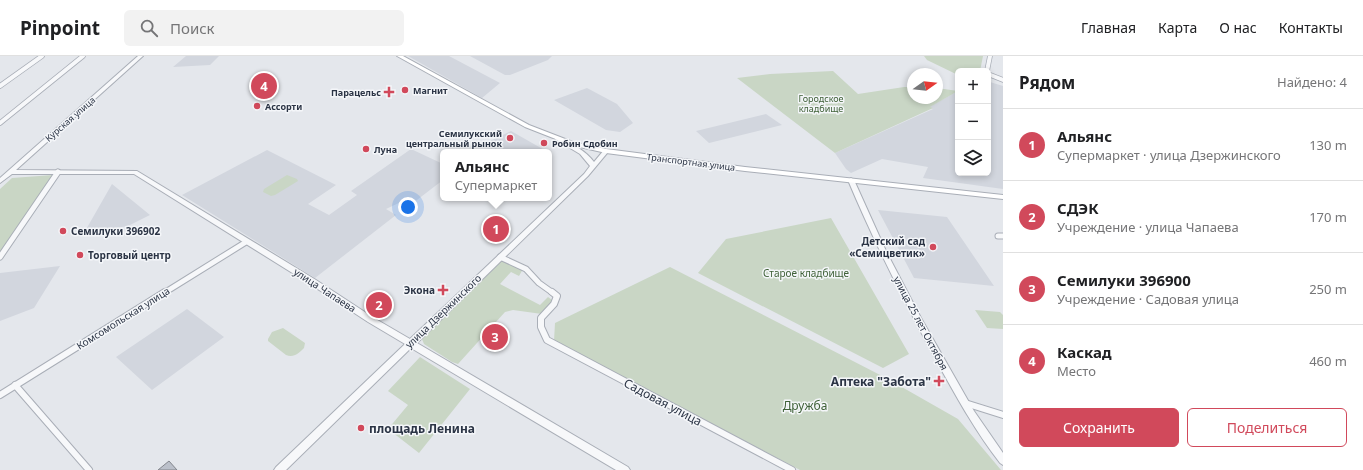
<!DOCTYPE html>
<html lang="ru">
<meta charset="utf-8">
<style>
:root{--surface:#fff;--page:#f2f2f2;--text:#202124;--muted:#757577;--line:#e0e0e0;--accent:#d1495b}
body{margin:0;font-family:"Noto Sans",sans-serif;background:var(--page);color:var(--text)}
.controls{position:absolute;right:12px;top:12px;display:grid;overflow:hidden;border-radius:6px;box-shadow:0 2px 6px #0003}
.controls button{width:36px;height:36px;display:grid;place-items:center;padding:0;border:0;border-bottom:1px solid var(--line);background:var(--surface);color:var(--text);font:20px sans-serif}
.compass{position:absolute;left:907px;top:12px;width:36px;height:36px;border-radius:50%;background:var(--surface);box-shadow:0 2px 6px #0003;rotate:75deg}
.you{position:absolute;left:408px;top:151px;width:14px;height:14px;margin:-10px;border:3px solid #fff;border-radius:50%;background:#1a73e8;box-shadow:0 0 0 6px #1a73e833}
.badge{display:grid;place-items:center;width:26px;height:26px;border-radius:50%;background:var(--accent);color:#fff;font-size:13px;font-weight:700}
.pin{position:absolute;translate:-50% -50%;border:2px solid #fff;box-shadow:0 1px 4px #0006}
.popup{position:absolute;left:440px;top:93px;width:112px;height:52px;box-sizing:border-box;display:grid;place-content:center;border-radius:6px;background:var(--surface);filter:drop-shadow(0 1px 3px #0005);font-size:13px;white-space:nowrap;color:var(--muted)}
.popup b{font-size:15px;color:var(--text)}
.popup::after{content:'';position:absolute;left:50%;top:100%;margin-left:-8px;border:8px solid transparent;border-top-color:var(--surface)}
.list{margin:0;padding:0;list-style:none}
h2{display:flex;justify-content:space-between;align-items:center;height:52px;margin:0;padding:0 16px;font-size:17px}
h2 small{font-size:13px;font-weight:400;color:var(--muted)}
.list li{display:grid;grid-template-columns:26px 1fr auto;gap:12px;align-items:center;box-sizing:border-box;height:72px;padding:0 16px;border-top:1px solid var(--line)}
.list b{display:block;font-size:15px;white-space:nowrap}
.list p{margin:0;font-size:13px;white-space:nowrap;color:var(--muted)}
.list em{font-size:13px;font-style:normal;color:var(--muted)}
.actions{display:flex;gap:8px;padding:12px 16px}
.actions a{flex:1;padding:9px 0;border:1px solid var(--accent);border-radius:6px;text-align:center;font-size:14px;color:var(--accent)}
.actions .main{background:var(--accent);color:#fff}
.icon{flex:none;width:22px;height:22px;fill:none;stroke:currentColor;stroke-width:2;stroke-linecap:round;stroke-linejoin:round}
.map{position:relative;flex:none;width:1003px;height:414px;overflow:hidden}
header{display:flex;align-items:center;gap:24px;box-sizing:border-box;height:56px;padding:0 20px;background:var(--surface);border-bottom:1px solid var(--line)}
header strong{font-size:19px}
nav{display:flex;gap:22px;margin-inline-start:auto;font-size:14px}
.search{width:280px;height:36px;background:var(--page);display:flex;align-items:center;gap:10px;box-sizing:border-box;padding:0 14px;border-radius:6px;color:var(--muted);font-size:15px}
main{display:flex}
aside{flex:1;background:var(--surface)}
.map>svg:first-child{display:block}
</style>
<header>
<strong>Pinpoint</strong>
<div class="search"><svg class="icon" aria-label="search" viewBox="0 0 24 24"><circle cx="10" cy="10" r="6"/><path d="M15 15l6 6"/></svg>Поиск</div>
<nav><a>Главная</a><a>Карта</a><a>О нас</a><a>Контакты</a></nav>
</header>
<main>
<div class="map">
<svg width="1003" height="414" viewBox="0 0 1003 414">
<rect width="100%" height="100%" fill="#e4e7ec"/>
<path fill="#d2d6de" d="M 186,0 L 219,0 L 210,9 L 173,11 Z
M 408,0 L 449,0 L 500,27 L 482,42 Z
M 470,0 L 552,0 L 548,4 L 510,19 L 505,19 Z
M 990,26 L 1003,30 L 1003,133 L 923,122 L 928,111 L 882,103 L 851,117 L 846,113 L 835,97 L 933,53 L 929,51 L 958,35 L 958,117 L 988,117 L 988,27 Z
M 587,32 L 617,48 L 633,67 L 620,76 L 606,74 L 554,44 Z
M 766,58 L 782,69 L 709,87 L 696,75 Z
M 511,75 L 548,96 L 493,96 L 482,89 Z
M 411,93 L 443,108 L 443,124 L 413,147 L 403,145 L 386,153 L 396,159 L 315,222 L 182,139 L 267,94 L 336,129 L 308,148 L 329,159 L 357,139 L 351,135 Z
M 112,128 L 150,159 L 128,170 L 84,177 Z
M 878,154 L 947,161 L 994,230 L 914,222 Z
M 60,210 L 34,252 L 0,265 L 0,217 Z
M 187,253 L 224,281 L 152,334 L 116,301 Z"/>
<path fill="#c9d6c5" d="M 924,0 L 983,0 L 980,15 L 958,15 L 958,19 L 927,4 Z
M 833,15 L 858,38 L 904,31 L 913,31 L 913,42 L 937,42 L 937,32 L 958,35 L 930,51 L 933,52 L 835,97 L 737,22 L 770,18 Z
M 53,119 L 0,196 L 0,133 L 12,122 Z
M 287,119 L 297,123 L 298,125 L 275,139 L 271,140 L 263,136 L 264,133 Z
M 831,162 L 909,298 L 883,312 L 698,217 L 726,183 Z
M 505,204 L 523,213 L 519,220 L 511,216 L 500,228 L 540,249 L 548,241 L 552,244 L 554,247 L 542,258 L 513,254 L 505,256 L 458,308 L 452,306 L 424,288 L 422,283 L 423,279 L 500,205 Z
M 670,211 L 886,322 L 958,363 L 1001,414 L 800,414 L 554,285 L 555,267 Z
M 975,254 L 1000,256 L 1003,259 L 1003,273 L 987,272 Z
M 283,272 L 305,287 L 304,292 C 299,297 294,302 286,299 L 268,285 L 268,283 L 272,276 Z
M 420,301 L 470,333 L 419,397 L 388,373 L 408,349 L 388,335 Z"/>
<path fill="#bbc0ca" stroke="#83868d" d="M 169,405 L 177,414 L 158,414 Z"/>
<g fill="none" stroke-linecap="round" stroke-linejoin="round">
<g stroke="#a9aeb7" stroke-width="5.5">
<path id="minor-far2" d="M 987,15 L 990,0
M 988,18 L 1003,24
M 0,30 L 42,0
M 0,67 L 83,0"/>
</g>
<g stroke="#a9aeb7" stroke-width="7">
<path id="minor-far1" d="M 998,180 L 1003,180
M 0,201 L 58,116
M 500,201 L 526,213 L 539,227 L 553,237
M 164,237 L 246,186"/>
</g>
<g stroke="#a9aeb7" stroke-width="8">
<path id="minor" d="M 552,236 L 557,240 L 554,248 L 541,262 L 541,271 L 547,284 L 792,414
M 15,329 L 89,414
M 0,339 L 165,236
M 965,347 L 1003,359"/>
</g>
<g stroke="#a9aeb7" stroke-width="2">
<path id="tertiary" d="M 138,0 L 143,0 L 16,114 L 137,115 L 316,224 L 374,262 L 410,283 L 584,118 L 590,110 L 580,98 L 555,83 L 555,81 L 559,81 C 572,88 585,94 594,106 L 604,94 L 608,94 L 608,96 L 588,120 L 417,287 L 628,411 L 630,414 L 616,414 L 411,292 L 286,414 L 274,414 L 276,411 L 405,288 L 368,266 L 310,228 L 134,118 L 12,118 L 0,127 L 0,122 Z
M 851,122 L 854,124 L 886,195 L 921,262 L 974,355 L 1003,397 L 1003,409 L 1000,407 C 975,375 956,340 936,304 C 904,245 874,186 848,124 Z"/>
</g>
<g stroke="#a9aeb7" stroke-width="2">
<path id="secondary" d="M 397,0 L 403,0 L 529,69 L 573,86 L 606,93 L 745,111 L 1003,139 L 1003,143 L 745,115 L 606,97 L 571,89 L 525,71 Z"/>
</g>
<use href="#minor-far2" stroke="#f7f8fa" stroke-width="4"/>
<use href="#minor-far1" stroke="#f7f8fa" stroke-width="5"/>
<use href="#minor" stroke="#f7f8fa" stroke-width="6"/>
<use href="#tertiary" fill="#f7f8fa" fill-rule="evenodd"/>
<use href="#secondary" fill="#fff" fill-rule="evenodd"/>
</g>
<g fill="#d1495b" stroke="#f4f6f9" stroke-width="1.5">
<circle cx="405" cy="34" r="4"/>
<path d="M387 30h4v4h4v4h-4v4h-4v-4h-4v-4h4z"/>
<circle cx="257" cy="50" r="4"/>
<circle cx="510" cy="82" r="4"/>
<circle cx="544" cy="87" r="4"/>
<circle cx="366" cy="93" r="4"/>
<circle cx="63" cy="175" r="4"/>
<circle cx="933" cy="191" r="4"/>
<circle cx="80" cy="199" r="4"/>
<path d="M441 228h4v4h4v4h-4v4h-4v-4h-4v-4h4z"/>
<path d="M937 319h4v4h4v4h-4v4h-4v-4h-4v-4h4z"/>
<circle cx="361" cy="372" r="4"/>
</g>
<g text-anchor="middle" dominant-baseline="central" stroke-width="3" stroke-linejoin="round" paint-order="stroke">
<g font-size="9" font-weight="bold" fill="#2b3445" stroke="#f4f6f9" text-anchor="start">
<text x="413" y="34">Магнит</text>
<text x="381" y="36" text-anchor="end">Парацельс</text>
<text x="265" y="50">Ассорти</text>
<text x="502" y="77" text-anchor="end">Семилукский<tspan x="502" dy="10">центральный рынок</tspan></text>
<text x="552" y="87">Робин Сдобин</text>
<text x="374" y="93">Луна</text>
</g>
<g font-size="9" fill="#3f6138" stroke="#f4f6f9">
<text x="821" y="42">Городское<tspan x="821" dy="10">кладбище</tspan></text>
</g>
<g font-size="9" fill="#2b3445" stroke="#f4f6f9">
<text transform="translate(70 63) rotate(-41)">Курская улица</text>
<text transform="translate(691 106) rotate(7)">Транспортная улица</text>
</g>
<g font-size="10" font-weight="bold" fill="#2b3445" stroke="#f4f6f9" text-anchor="start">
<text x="71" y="175">Семилуки 396902</text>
<text x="925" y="185" text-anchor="end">Детский сад<tspan x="925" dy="12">«Семицветик»</tspan></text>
<text x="88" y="199">Торговый центр</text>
<text x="435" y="234" text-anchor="end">Экона</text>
</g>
<g font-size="10" fill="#3f6138" stroke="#f4f6f9">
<text x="806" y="217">Старое кладбище</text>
</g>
<g font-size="10" fill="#2b3445" stroke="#f4f6f9">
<text transform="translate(325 234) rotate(33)">улица Чапаева</text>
<text transform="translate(443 255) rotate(-44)">улица Дзержинского</text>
<text transform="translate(123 262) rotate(-32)">Комсомольская улица</text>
<text transform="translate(921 267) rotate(62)">улица 25 лет Октября</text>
</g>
<g font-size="12" font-weight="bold" fill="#2b3445" stroke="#f4f6f9" text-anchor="end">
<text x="931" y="325">Аптека "Забота"</text>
<text x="369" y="372" text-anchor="start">площадь Ленина</text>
</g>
<g font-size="12" fill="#2b3445" stroke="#f4f6f9">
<text transform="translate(663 346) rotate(28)">Садовая улица</text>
</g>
<g font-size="12" fill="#3f6138" stroke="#f4f6f9">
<text x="805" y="349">Дружба</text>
</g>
</g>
</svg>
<div class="controls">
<button>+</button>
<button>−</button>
<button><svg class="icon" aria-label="layers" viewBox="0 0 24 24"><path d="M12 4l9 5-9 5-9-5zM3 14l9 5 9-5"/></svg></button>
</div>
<svg class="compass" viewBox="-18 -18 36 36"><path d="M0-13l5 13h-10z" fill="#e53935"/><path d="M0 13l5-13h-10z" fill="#757577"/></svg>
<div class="you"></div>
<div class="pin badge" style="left:496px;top:173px">1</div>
<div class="popup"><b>Альянс</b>Супермаркет</div>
<div class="pin badge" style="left:379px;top:249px">2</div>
<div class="pin badge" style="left:495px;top:281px">3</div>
<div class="pin badge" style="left:264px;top:30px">4</div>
</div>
<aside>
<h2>Рядом<small>Найдено: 4</small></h2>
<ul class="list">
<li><span class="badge">1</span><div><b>Альянс</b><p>Супермаркет · улица Дзержинского</p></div><em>130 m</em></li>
<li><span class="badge">2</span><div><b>СДЭК</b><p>Учреждение · улица Чапаева</p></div><em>170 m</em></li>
<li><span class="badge">3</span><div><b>Семилуки 396900</b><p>Учреждение · Садовая улица</p></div><em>250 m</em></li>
<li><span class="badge">4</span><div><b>Каскад</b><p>Место</p></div><em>460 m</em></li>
</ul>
<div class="actions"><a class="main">Сохранить</a><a>Поделиться</a></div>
</aside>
</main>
